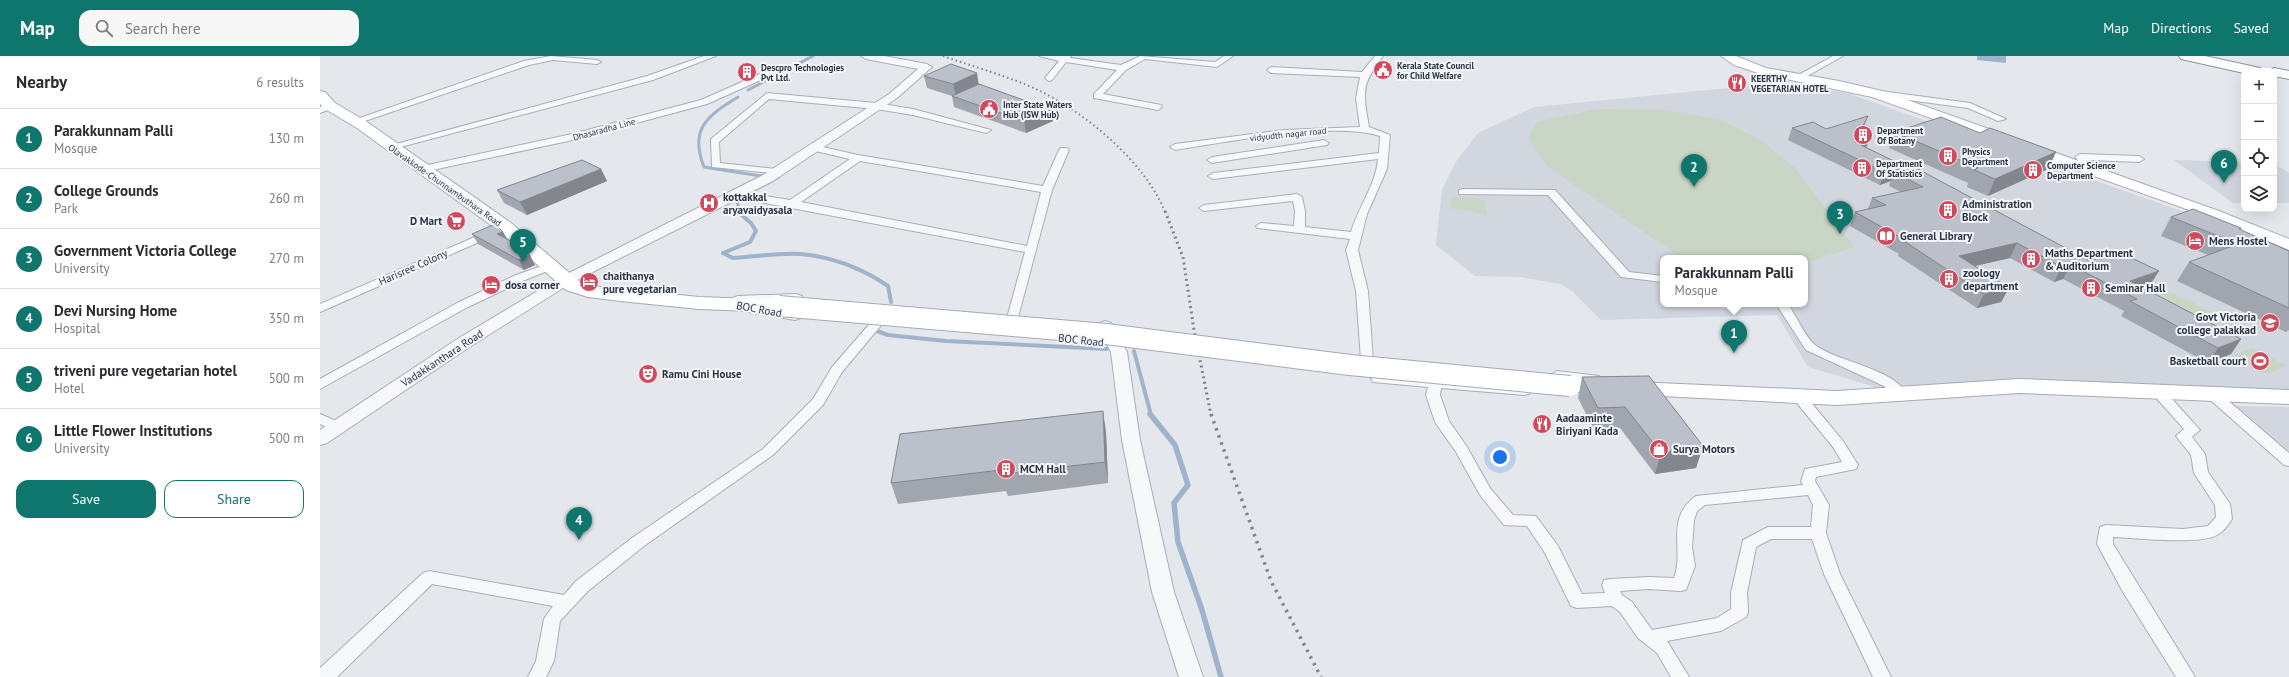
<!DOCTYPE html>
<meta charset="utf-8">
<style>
:root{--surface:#fff;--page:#f7f7f7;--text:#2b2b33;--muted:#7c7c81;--line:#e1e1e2;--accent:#0f766e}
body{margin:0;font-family:"PT Sans",sans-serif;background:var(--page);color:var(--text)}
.controls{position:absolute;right:12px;top:12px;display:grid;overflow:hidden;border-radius:8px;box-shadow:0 4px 16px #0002}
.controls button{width:36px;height:36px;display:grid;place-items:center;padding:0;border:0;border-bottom:1px solid var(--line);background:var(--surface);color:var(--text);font:20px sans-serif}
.you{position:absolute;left:1180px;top:401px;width:14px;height:14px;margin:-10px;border:3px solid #fff;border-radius:50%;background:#1a73e8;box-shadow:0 0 0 6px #1a73e833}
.badge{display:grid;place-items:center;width:26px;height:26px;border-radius:50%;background:var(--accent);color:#fff;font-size:13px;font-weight:700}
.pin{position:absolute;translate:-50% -33px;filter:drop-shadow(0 1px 2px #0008)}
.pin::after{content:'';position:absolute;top:21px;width:14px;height:12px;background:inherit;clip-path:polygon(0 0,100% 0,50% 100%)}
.popup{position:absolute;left:1340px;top:199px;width:148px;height:52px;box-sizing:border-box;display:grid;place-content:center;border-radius:8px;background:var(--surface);filter:drop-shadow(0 1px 3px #0005);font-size:13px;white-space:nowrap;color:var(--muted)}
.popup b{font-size:15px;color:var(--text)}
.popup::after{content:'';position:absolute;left:50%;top:100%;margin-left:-8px;border:8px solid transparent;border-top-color:var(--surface)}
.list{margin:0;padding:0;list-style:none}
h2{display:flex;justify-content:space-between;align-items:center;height:52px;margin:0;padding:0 16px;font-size:17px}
h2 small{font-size:13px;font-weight:400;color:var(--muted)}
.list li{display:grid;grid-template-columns:26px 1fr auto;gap:12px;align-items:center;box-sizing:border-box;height:60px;padding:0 16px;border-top:1px solid var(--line)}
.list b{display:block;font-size:15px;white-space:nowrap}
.list p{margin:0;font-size:13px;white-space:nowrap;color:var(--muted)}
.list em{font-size:13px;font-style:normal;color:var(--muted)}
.actions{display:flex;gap:8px;padding:12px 16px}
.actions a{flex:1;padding:9px 0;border:1px solid var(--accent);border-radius:12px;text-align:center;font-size:14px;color:var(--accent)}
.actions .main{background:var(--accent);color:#fff}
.icon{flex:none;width:22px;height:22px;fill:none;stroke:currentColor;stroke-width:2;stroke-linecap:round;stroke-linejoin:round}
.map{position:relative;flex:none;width:1969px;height:621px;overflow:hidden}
header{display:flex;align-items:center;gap:24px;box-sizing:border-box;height:56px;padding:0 20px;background:var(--accent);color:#fff}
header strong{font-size:19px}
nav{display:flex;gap:22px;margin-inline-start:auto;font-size:14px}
.search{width:280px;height:36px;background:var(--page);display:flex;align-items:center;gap:10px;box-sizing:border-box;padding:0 14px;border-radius:12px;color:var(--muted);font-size:15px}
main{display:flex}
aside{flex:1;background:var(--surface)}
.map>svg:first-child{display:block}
</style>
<header>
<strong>Map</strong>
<div class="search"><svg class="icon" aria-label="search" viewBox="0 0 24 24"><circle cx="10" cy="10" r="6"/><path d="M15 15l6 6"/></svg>Search here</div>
<nav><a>Map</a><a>Directions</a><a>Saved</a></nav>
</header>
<main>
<aside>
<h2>Nearby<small>6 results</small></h2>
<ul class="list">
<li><span class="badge">1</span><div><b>Parakkunnam Palli</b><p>Mosque</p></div><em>130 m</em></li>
<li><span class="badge">2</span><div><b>College Grounds</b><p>Park</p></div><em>260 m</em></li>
<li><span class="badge">3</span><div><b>Government Victoria College</b><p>University</p></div><em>270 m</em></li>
<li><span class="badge">4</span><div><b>Devi Nursing Home</b><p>Hospital</p></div><em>350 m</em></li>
<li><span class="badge">5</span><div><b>triveni pure vegetarian hotel</b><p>Hotel</p></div><em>500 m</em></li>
<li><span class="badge">6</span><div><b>Little Flower Institutions</b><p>University</p></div><em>500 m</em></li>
</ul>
<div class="actions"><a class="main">Save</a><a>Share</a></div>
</aside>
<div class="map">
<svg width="1969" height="621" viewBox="0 0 1969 621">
<rect width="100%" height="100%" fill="#e4e7ec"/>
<path fill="#d2d6de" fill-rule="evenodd" d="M 1460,27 L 1527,37 L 1895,167 L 1969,199 L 1969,336 L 1562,333 L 1488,311 L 1457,259 L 1281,264 L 1253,236 L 1241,228 L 1200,221 L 1155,220 L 1116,189 L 1122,134 L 1137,104 L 1158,77 L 1214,51 ZM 1343,202 L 1485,202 L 1485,248 L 1343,248 Z
M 1854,104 L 1924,106 L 1924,147 L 1913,147 Z
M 1954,108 L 1969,117 L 1969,147 L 1954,147 Z
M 1916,350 L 1969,351 L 1969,395 Z"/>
<path fill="#c9d6c5" d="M 1278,53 L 1344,54 L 1400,63 L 1442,85 L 1476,113 L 1534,191 L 1485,207 L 1485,202 L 1362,202 L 1228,111 L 1208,82 L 1217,66 Z
M 1132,141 L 1151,141 L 1167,145 L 1165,151 L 1168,161 L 1151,155 L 1130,152 Z
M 1840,231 L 1919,269 L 1881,269 L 1821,240 Z
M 1933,292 L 1968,310 L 1947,318 L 1912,300 Z"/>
<path fill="#9fb4cc" d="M 1657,0 L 1686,0 L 1686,7 L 1657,4 Z"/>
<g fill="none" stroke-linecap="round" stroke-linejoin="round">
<path stroke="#9fb4cc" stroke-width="3" d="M 428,34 L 493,0
M 418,41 C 387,60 369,73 384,111 L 441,120
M 433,135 L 459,121
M 417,144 L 419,156"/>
<path stroke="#9fb4cc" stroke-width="4" d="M 403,197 L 413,202 C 436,201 459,196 481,198 C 512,201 543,213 568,230 L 571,246
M 403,197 L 430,186 L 436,175 L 431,167 L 417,155
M 557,275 L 568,279 L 626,285 L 787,293
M 814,295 L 831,359"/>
<path stroke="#9fb4cc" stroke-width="5.5" d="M 830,358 L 855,389 L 868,429 L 854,447 L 858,486 L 882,554 L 901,621"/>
<g stroke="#a9aeb7" stroke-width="2">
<path id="minor" d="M 231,0 L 277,4 L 281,6 L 277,8 L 233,4 L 209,9 L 39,67 L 31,65 L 204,5 Z
M 384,0 L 396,0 L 333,24 L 73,93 L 70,94 L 65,91 L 327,20 Z
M 719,0 L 751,0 L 750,2 L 801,9 L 820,0 L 895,6 L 904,0 L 913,0 L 897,11 L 825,3 L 806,14 L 783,38 L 841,49 L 842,51 L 838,54 L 774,42 L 774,38 L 797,14 L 746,6 L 732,24 L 729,25 L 725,22 L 739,5 Z
M 1055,0 L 1063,0 C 1041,29 1043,36 1049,71 L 1070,79 L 1067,113 L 1047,158 L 1038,194 L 1048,235 L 1053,304 L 1047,308 L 1041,304 L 1036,235 L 1026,194 L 1030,183 L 937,172 L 936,170 L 941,167 L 974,170 L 975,155 L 973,145 L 884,155 L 879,152 L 884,149 L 977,138 L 982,141 L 985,155 L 985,171 L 1031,176 C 1038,152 1056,128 1058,103 L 893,123 L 888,120 L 893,117 L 1059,97 L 1060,80 C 1014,65 906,86 855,94 L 850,91 L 855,88 L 964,74 L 1040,71 L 1036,42 L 1040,21 L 951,17 L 947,14 L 951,11 L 1042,16 Z
M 1513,0 L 1523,0 L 1480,24 L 1473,22 Z
M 458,10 L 462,13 L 461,15 L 387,48 L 253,84 L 103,116 L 98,113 L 103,110 L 252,78 L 381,44 Z
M 1561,35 L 1650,47 L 1686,63 L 1678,65 L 1648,52 L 1558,40 L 1557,38 Z
M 447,37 L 556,47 L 593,53 L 671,74 L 666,77 L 593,59 L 556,53 L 449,43 L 399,86 L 400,107 L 457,113 L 462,116 L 461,118 L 392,111 L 391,83 Z
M 10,47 L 13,48 L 13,52 L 0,57 L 0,51 Z
M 1004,84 L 1009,87 L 1007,89 L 892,107 L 887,104 L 892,101 Z
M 494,89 L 538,99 L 723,130 L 739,94 L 741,92 L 747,92 L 749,94 L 732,134 L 697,265 L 689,265 L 687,262 L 705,196 L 413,141 L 408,138 L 413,135 L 470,144 L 530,103 L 491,94 L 489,92 ZM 540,105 L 721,136 L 707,190 L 481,146 Z
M 1760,98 L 1819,100 L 1824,103 L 1819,106 L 1768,104 L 1779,116 L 1774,119 L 1770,118 L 1755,101 Z
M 1143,133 L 1235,134 L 1309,216 L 1343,220 L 1343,226 L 1301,221 L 1228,139 L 1139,138 L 1139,134 Z
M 171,174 L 175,175 L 175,179 L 0,256 L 0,248 Z
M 231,207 L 235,208 L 237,210 L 235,212 L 205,224 L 146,252 L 0,333 L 0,323 L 137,247 L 196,219 Z
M 1456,248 L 1468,248 C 1475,258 1486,282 1495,289 C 1520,307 1569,311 1587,337 L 1585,340 L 1575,340 L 1564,330 L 1486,294 Z
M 557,263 L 563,267 L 522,316 L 503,349 L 453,399 L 324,490 L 268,535 L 240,565 L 234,605 L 226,621 L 208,621 L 216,605 L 224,563 L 233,550 L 112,528 L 17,621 L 0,621 L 0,612 L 103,517 L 109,515 L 244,539 L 256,525 L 312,482 L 443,393 L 493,343 L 512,311 L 553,264 Z
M 1237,315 L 1279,320 L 1286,324 L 1279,328 L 1232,322 L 1230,319 Z
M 1058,319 L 1209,332 L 1211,335 L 1209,338 L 1204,339 L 1121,332 L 1120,339 L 1129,365 L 1147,391 L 1170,432 L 1193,459 L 1216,460 L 1238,490 L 1262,538 L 1285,537 L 1282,529 L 1284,524 L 1290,523 L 1329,521 L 1354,522 C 1365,493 1344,463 1376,440 L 1483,429 L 1481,425 L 1485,413 L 1522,406 L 1513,391 L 1472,341 L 1479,337 L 1484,338 L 1523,385 L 1538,409 L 1536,413 L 1496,421 L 1495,425 L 1509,449 L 1506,477 L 1520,518 L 1571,621 L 1553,621 L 1504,518 L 1492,483 L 1451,483 L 1436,491 L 1427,537 L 1428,556 L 1426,561 L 1401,575 L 1347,585 L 1369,621 L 1351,621 L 1337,597 L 1318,582 L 1300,556 L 1292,550 L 1257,552 L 1251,550 L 1225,497 L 1207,470 L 1184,469 L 1160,439 L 1136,396 L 1115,366 L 1106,339 L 1108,331 L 1053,326 L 1051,323 ZM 1488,439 L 1493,449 L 1491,471 L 1448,471 L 1423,484 L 1411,537 L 1411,553 L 1397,562 L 1332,574 L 1312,546 L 1302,539 L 1300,535 L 1329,533 L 1360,535 L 1366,534 L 1375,510 L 1372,491 L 1374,464 L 1377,455 L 1385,449 Z
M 1837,331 L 1842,332 L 1880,374 L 1872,381 L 1885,398 L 1888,416 L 1910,448 L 1912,463 C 1909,468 1903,476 1897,479 C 1881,489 1815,482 1793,481 L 1793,488 L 1875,621 L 1856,621 L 1803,536 L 1777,488 L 1780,471 L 1786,469 L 1863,473 L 1888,470 L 1896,461 L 1895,449 L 1874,417 L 1871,399 L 1856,380 L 1864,373 L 1830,335 Z
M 1892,334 L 1897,335 L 1969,397 L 1969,410 L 1964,409 L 1887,341 L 1885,338 L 1887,335 Z
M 0,358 L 23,368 L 25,371 L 18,376 L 0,368 Z"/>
</g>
<g stroke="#a9aeb7" stroke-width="2">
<path id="tertiary" d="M 541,0 L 564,0 L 607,8 L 612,11 L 577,42 L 453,125 L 251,227 L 151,290 L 7,387 L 0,389 L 0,374 L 139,282 L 241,221 L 443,119 L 569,38 L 598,13 L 546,3 Z
M 476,238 L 482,240 L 484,243 L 482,246 L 440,249 L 481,256 L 483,259 L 481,262 L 475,264 L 417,254 L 416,249 L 410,245 L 412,242 L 418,240 Z
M 785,265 L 791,267 L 807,296 L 820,384 L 854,536 L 883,621 L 859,621 L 832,536 L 802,384 L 791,296 L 777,270 L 779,267 Z"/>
</g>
<g stroke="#a9aeb7" stroke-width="2">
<path id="secondary" d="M 1401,0 L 1416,0 L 1446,12 L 1519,25 L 1562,35 L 1899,155 L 1969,183 L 1969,194 L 1889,161 L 1552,41 L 1438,17 L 1414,9 Z"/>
</g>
<g stroke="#a3abb8" stroke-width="2">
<path id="primary" d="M 0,35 L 5,36 L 15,47 L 47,66 L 191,167 L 260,226 L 271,230 L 379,241 L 459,244 L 466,246 L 469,250 L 466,254 L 459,256 L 379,253 L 300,245 L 268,241 L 246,234 L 179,175 L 37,72 L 5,53 L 0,48 Z
M 1250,323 L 1517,335 L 1699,323 L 1969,334 L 1969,348 L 1699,337 L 1517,349 L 1242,335 L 1239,330 L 1242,325 Z"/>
</g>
<g stroke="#8b94a3" stroke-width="2">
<path id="trunk" d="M 1859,0 L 1885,0 L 1940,12 L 1942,15 L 1924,15 L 1924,17 L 1861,3 Z
M 1954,12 L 1969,15 L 1969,23 L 1954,20 L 1954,15 L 1948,15 Z"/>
</g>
<use href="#minor" fill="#f7f8fa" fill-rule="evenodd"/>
<use href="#tertiary" fill="#f7f8fa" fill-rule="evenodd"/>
<use href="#secondary" fill="#fff" fill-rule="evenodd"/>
<use href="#primary" fill="#fff" fill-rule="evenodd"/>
<use href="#trunk" fill="#fff" fill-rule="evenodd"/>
<path stroke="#7d8696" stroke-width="2" stroke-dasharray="1.5 3" stroke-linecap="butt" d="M 623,0 C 654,11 688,20 718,34 C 765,56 826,107 845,156"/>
<path stroke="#7d8696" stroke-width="3" stroke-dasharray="2 3.5" stroke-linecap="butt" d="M 845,155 L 863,201 L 874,274 L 891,359"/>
<path stroke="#7d8696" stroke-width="3.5" stroke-dasharray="2.5 5" stroke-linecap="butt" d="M 891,358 L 951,525 L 1001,621"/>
<g stroke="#a3abb8" stroke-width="22" stroke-linecap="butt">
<path id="primary-bridge" d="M 459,250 L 786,278 L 1030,309 L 1250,330"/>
</g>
<use href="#primary-bridge" stroke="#fff" stroke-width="20"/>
</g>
<path fill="#a1a5ae" d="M 604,20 L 659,28 L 731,54 L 733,65 L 706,77 L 634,51 L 632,40 L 607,32 Z
M 1472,72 L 1506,73 L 1543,73 L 1539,82 L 1546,92 L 1582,114 L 1770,205 L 1830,229 L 1823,232 L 1921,283 L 1911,298 L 1888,307 L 1801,260 L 1804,255 L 1743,223 L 1734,226 L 1690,202 L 1654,210 L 1689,232 L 1681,246 L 1657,252 L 1578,200 L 1579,198 L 1530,170 L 1535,156 L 1548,153 L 1552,142 L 1581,136 L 1569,130 L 1571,125 L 1560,129 L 1468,84 Z
M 1575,76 L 1660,77 L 1736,96 L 1728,113 L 1668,140 L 1647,131 L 1648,127 L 1569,92 Z
M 281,113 L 287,125 L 207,159 L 184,147 L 177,134 Z
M 1851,161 L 1921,172 L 1920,174 L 1969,195 L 1969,274 L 1966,276 L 1857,225 L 1869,206 L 1888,199 L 1841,180 Z
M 183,176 L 187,183 L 215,209 L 204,214 L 158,188 L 152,178 Z
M 1262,321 L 1383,390 L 1376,412 L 1335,418 L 1300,372 L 1274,374 L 1258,342 Z
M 786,376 L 788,427 L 688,440 L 686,435 L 578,448 L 571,427 Z"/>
<path fill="#83868d" d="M 657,17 L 659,30 L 636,41 L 633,28 Z
M 731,54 L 733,65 L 706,77 L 704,65 Z
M 1548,60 L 1543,73 L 1533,94 L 1537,82 Z
M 1548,87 L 1543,100 L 1541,89 Z
M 1736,96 L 1728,113 L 1668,140 L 1675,123 Z
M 1584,110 L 1580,119 L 1574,116 L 1571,125 L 1560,129 L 1565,116 Z
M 281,113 L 287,125 L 207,159 L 200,146 Z
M 183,176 L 189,186 L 177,178 Z
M 1697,187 L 1690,202 L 1633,215 L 1639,200 Z
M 210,199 L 215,209 L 204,214 L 199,204 Z
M 1751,209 L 1743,223 L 1734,226 L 1742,211 Z
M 1839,215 L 1830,229 L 1808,238 L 1810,225 Z
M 1689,232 L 1681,246 L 1657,252 L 1664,238 Z
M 1921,283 L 1911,298 L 1888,307 L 1898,292 Z
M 783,355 L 786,376 L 788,427 L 785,406 Z
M 1383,390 L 1376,412 L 1335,418 L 1341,397 Z"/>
<path fill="#bbc0ca" stroke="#83868d" d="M 631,8 L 657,17 L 633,28 L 604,20 Z
M 659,28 L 731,54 L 704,65 L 632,40 Z
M 1548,60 L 1537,82 L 1548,87 L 1541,89 L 1584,110 L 1565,116 L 1472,72 L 1493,66 L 1506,73 Z
M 1621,61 L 1660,77 L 1670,72 L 1736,96 L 1675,123 L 1654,114 L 1658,112 L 1575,76 Z
M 262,104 L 281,113 L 200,146 L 177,134 Z
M 1594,111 L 1770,205 L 1797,195 L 1839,215 L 1810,225 L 1921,283 L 1898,292 L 1810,245 L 1817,243 L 1751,209 L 1742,211 L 1697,187 L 1639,200 L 1689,232 L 1664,238 L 1584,185 L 1587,185 L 1535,156 L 1566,149 L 1552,142 L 1603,131 L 1574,116 Z
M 1873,153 L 1921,172 L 1919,173 L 1969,195 L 1969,252 L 1869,206 L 1918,188 L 1851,161 Z
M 175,168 L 183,176 L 177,178 L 197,188 L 210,199 L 199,204 L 152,178 Z
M 1329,320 L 1383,390 L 1341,397 L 1305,351 L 1278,352 L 1262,321 Z
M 783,355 L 785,406 L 683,418 L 681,414 L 571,427 L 580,378 Z"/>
<defs>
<g id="civic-disc" transform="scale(1)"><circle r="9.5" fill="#d1495b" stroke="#f4f6f9"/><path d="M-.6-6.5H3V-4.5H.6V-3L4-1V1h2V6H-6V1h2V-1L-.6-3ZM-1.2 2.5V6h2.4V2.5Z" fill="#fff"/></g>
<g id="building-disc" transform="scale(1)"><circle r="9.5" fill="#d1495b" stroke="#f4f6f9"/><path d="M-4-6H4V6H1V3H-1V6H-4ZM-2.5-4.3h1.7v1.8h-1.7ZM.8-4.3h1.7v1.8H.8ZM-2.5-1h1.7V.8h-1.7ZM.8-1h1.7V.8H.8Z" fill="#fff"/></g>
<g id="restaurant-disc" transform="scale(1)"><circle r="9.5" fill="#d1495b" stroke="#f4f6f9"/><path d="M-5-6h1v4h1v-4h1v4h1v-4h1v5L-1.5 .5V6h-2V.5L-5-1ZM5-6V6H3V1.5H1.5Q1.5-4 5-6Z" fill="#fff"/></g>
<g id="hospital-disc" transform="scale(1)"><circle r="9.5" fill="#d1495b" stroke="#f4f6f9"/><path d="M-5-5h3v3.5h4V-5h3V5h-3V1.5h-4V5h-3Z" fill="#fff"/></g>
<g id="supermarket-disc" transform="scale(1)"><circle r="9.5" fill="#d1495b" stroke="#f4f6f9"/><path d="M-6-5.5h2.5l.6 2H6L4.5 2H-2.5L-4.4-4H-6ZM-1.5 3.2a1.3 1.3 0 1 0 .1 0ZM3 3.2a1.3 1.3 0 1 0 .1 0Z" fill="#fff"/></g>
<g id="library-disc" transform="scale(1)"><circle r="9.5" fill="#d1495b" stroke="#f4f6f9"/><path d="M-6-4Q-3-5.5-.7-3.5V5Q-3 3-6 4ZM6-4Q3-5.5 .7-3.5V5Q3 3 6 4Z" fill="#fff"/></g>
<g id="hotel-disc" transform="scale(1)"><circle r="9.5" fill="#d1495b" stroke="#f4f6f9"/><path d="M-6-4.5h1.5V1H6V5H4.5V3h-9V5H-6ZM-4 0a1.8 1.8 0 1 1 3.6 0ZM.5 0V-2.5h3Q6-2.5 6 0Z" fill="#fff"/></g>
<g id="university-disc" transform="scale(1)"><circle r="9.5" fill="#d1495b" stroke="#f4f6f9"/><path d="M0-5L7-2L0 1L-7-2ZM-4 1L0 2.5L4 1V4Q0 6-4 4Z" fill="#fff"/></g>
<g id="stadium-disc" transform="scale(1)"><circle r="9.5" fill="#d1495b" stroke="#f4f6f9"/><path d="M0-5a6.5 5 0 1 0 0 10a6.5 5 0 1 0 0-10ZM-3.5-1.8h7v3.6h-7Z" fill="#fff"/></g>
<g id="theatre-disc" transform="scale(1)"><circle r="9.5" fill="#d1495b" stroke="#f4f6f9"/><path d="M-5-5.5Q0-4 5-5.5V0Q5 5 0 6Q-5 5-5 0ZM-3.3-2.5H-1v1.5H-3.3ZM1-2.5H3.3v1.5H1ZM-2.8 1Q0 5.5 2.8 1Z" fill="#fff"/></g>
<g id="shop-disc" transform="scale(1)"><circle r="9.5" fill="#d1495b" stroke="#f4f6f9"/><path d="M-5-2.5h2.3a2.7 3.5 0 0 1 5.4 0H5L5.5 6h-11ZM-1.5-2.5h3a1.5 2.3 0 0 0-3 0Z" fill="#fff"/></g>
</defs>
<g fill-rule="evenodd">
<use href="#civic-disc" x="1063" y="14"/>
<use href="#building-disc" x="427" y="16"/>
<use href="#restaurant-disc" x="1417" y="27"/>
<use href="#civic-disc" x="669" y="53"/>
<use href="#building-disc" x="1543" y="79"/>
<use href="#building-disc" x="1628" y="100"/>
<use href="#building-disc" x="1542" y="112"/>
<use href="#building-disc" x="1713" y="114"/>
<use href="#hospital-disc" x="389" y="147"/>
<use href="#building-disc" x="1628" y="154"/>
<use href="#supermarket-disc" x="136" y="165"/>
<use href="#library-disc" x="1566" y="180"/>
<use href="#hotel-disc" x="1875" y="185"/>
<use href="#building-disc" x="1711" y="203"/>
<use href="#building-disc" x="1629" y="223"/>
<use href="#hotel-disc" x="269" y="226"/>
<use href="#hotel-disc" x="171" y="229"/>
<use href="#building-disc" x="1771" y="232"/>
<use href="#university-disc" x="1950" y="267"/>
<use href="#stadium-disc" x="1940" y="305"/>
<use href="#theatre-disc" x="328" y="318"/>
<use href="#restaurant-disc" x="1222" y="368"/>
<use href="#shop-disc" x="1339" y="393"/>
<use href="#building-disc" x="686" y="413"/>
</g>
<g text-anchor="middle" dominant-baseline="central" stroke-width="4" stroke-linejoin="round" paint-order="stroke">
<g font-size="9" font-weight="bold" fill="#2b3445" stroke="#f4f6f9" text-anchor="start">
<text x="1077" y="9">Kerala State Council<tspan x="1077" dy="10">for Child Welfare</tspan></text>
<text x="441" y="11">Descpro Technologies<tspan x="441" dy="10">Pvt Ltd.</tspan></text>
<text x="1431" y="22">KEERTHY<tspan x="1431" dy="10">VEGETARIAN HOTEL</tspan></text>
<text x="683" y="48">Inter State Waters<tspan x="683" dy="10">Hub (ISW Hub)</tspan></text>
<text x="1557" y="74">Department<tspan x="1557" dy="10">Of Botany</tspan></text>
<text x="1642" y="95">Physics<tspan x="1642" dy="10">Department</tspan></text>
<text x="1556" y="107">Department<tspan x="1556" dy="10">Of Statistics</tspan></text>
<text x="1727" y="109">Computer Science<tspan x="1727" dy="10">Department</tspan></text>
</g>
<g font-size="9" fill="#2b3445" stroke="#f4f6f9">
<text transform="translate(284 73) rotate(-15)">Dhasaradha Line</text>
<text transform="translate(968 78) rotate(-6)">vidyudth nagar road</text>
<text transform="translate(125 129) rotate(35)">Olavakkode-Chunnambuthara Road</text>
</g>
<g font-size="11" font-weight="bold" fill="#2b3445" stroke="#f4f6f9" text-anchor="start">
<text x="403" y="141">kottakkal<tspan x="403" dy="13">aryavaidyasala</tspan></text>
<text x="1642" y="148">Administration<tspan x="1642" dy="13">Block</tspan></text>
<text x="122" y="165" text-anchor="end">D Mart</text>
<text x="1580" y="180">General Library</text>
<text x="1889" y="185">Mens Hostel</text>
<text x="1725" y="197">Maths Department<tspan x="1725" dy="13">&amp; Auditorium</tspan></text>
<text x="1643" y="217">zoology<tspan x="1643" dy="13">department</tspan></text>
<text x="283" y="220">chaithanya<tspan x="283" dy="13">pure vegetarian</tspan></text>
<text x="185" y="229">dosa corner</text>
<text x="1785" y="232">Seminar Hall</text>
<text x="1936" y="261" text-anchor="end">Govt Victoria<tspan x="1936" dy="13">college palakkad</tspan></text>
<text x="1926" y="305" text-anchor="end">Basketball court</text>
<text x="342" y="318">Ramu Cini House</text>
<text x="1236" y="362">Aadaaminte<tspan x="1236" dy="13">Biriyani Kada</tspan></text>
<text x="1353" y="393">Surya Motors</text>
<text x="700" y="413">MCM Hall</text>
</g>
<g font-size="11" fill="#2b3445" stroke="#f4f6f9">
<text transform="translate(93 211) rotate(-24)">Harisree Colony</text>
<text transform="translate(439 253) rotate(10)">BOC Road</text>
<text transform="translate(761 284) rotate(6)">BOC Road</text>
<text transform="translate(122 302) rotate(-33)">Vadakkanthara Road</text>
</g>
</g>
</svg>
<div class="controls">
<button>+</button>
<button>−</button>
<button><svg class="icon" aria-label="locate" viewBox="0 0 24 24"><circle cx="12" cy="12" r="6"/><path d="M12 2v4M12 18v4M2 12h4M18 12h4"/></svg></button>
<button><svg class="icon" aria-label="layers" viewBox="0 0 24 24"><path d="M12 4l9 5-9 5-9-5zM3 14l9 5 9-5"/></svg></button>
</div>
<div class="you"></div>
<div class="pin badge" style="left:1414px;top:297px">1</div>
<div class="popup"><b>Parakkunnam Palli</b>Mosque</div>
<div class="pin badge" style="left:1374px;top:131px">2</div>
<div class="pin badge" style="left:1520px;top:178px">3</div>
<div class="pin badge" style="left:259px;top:484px">4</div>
<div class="pin badge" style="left:203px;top:206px">5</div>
<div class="pin badge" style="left:1904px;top:127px">6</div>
</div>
</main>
